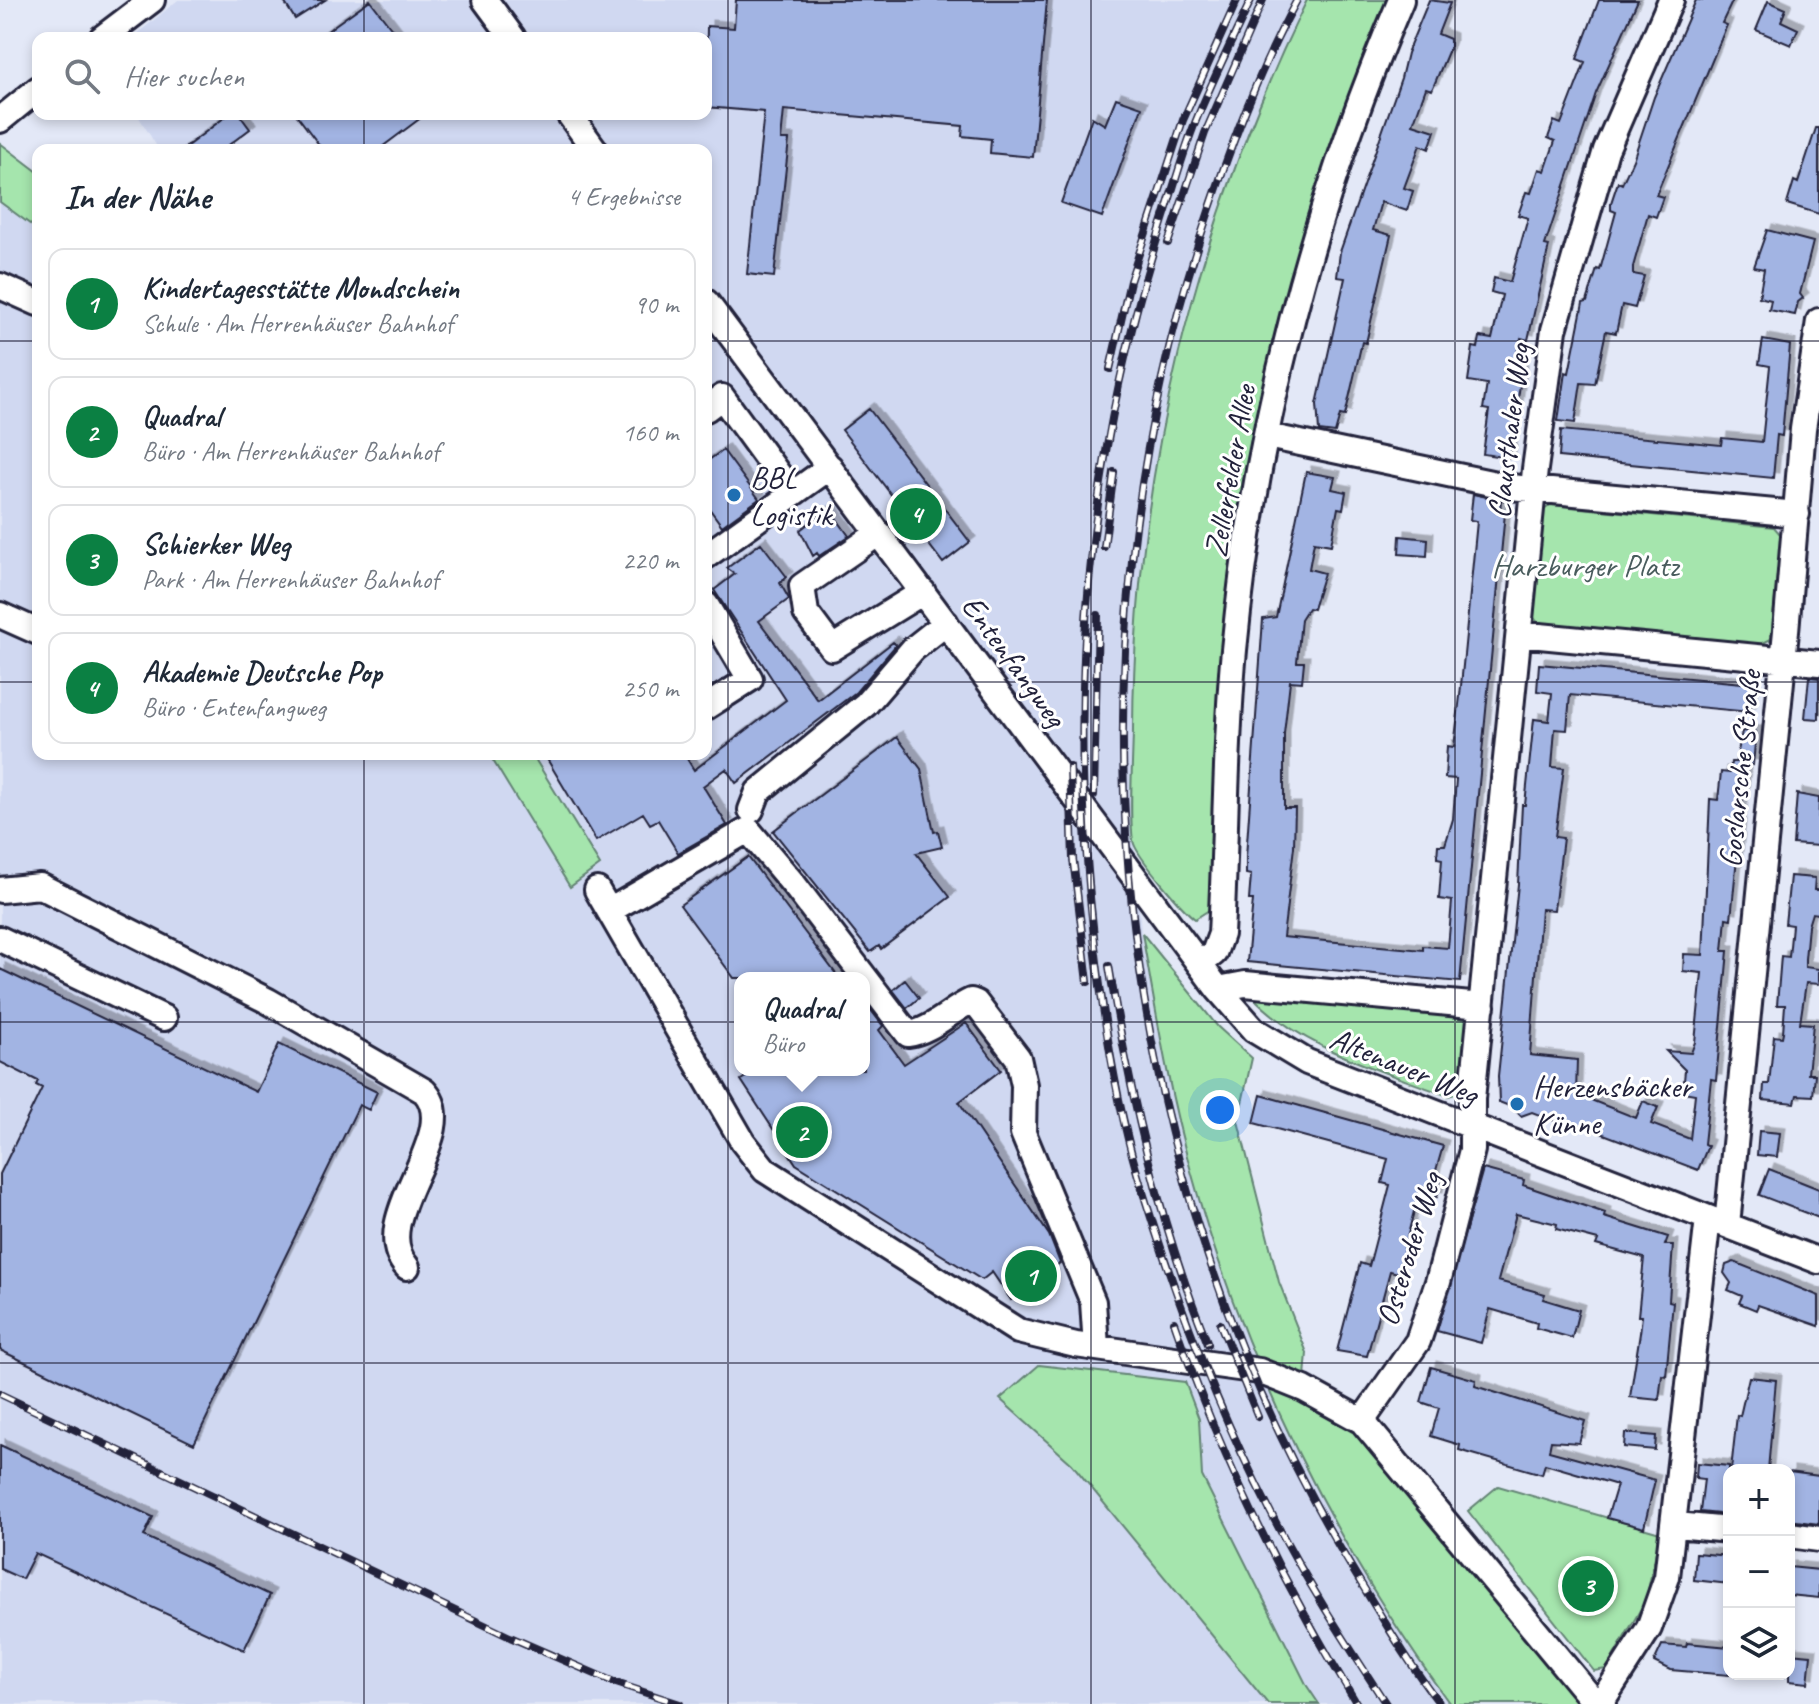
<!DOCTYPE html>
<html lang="de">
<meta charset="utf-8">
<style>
:root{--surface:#fff;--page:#f6f6f7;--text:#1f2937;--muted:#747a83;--line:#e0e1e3;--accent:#0b8043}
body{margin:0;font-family:Caveat,sans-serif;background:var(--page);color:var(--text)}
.controls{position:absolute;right:24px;bottom:24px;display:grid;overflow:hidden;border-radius:16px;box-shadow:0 4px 12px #0003}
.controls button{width:72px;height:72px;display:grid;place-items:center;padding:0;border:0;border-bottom:2px solid var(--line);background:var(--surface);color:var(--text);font:40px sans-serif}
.you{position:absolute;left:1220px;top:1110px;width:28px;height:28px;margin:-20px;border:6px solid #fff;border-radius:50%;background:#1a73e8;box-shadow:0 0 0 12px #1a73e833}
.badge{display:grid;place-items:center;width:52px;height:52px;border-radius:50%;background:var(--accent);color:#fff;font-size:26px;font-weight:700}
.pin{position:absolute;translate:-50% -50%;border:4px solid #fff;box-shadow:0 2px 8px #0006}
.popup{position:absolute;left:734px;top:972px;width:136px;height:104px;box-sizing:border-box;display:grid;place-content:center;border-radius:16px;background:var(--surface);filter:drop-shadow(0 2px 6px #0005);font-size:26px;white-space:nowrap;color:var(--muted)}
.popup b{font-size:30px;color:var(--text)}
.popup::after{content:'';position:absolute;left:50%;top:100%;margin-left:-16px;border:16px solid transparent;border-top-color:var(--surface)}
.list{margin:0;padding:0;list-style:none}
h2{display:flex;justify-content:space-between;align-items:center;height:104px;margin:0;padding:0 32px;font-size:34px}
h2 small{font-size:26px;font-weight:400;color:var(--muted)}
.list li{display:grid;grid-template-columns:52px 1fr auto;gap:24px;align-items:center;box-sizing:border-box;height:112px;margin:0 16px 16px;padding:0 16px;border:2px solid var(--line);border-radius:16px}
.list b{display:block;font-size:30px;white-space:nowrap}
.list p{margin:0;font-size:26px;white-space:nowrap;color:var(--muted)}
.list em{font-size:26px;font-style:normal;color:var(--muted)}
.icon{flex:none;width:44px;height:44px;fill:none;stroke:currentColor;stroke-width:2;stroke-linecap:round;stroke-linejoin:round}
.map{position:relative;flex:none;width:1819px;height:1704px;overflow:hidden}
.search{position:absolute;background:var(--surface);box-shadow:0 4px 12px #0003;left:32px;top:32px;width:680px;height:88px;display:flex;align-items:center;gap:20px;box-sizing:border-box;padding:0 28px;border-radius:16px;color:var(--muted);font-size:30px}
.panel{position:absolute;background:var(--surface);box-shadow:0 4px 12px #0003;left:32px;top:144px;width:680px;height:616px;border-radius:16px}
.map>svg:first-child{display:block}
</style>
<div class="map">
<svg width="1819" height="1704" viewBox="0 0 1819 1704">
<defs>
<filter id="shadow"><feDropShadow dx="5.5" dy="-5.5" stdDeviation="0" flood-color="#0004"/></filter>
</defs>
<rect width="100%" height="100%" fill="#e3e8f7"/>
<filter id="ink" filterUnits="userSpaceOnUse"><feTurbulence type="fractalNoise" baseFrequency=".0125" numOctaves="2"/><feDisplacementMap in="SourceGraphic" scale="16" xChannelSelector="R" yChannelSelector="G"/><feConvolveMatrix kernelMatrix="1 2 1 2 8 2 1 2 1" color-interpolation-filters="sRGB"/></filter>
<g filter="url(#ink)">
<path fill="#d0d8f1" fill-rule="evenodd" d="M 178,0 L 1307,0 L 1273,70 L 1223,196 L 1185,321 L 1159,439 L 1141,566 L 1133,708 L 1134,844 L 1141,933 L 1162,1049 L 1191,1171 L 1259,1371 L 1336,1526 L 1385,1611 L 1450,1704 L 0,1704 L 0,202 L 38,230 L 38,754 L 489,754 L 570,887 L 600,864 L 532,754 L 706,754 L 706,150 L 159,150 L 137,114 L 706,114 L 706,38 L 132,38 ZM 740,978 L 864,978 L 864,1070 L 740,1070 Z"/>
<path fill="#a5e5ad" stroke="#648474" stroke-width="2" d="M 1307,0 L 1394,0 L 1341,136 L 1226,647 L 1214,767 L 1215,869 L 1211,872 L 1209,910 L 1195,919 C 1182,909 1140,860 1134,844 C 1128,827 1133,752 1133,729 C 1134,475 1195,228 1307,0 Z
M 0,143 L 38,172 L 38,230 L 0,202 Z
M 1550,505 L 1774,527 L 1781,535 L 1771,639 L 1761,644 L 1538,623 L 1533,616 L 1542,512 Z
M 489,754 L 532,754 L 600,865 L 570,887 Z
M 1142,933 L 1218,1027 L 1252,1058 L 1238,1121 L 1279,1282 L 1307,1353 L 1304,1389 L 1333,1404 L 1585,1704 L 1450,1704 C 1333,1544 1244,1363 1191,1171 C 1169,1093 1156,1012 1142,933 Z
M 1250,994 L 1469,1012 L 1459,1093 L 1448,1096 C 1379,1069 1302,1050 1250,994 Z
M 1039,1365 L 1185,1382 L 1199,1419 L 1202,1476 L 1307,1686 L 1319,1704 L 1268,1704 L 1072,1464 L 1000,1399 Z
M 1498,1486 L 1660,1533 L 1646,1600 L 1606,1669 L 1594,1671 L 1468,1511 Z"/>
<path fill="#a2b4e3" stroke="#22223b" stroke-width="2" filter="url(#shadow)" d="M 283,0 L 325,0 L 295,19 Z
M 370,0 L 399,38 L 319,38 L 335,25 Z
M 736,0 L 1047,0 L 1033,157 L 990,153 L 991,139 L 962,136 L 963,126 L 784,110 L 781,140 L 789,140 L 774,277 L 747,274 L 764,112 L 706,107 L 707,26 L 734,28 Z
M 1429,0 L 1450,3 L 1438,34 L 1450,39 L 1450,47 L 1432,90 L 1426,88 L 1413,124 L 1435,131 L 1429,149 L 1420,145 L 1404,188 L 1413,191 L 1407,211 L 1381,202 L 1373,230 L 1391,235 L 1366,343 L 1362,342 L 1345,416 L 1340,415 L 1335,433 L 1319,431 L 1317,404 L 1345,278 L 1337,277 L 1340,252 L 1401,78 L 1407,53 Z
M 1599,0 L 1638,0 L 1596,93 L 1545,245 L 1549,246 L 1528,340 L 1521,338 L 1513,369 L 1522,370 L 1510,458 L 1483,454 L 1489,410 L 1483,409 L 1487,384 L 1468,381 L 1473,347 L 1478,348 L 1480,337 L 1492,339 L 1502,295 L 1491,292 L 1494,278 L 1510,282 L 1528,218 L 1518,215 L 1526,192 L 1531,193 L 1539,169 L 1545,171 L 1555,141 L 1548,138 L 1554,121 L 1561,124 L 1585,62 L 1577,59 Z
M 1696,0 L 1733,0 L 1722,23 L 1727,25 L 1656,195 L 1663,197 L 1656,217 L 1648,214 L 1633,267 L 1633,274 L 1644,276 L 1635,308 L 1622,305 L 1616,333 L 1606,331 L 1595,384 L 1581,383 L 1575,423 L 1558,421 L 1565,372 L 1569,373 L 1583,303 L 1587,302 L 1597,269 L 1600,270 L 1616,212 L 1611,210 L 1611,203 L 1618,182 L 1622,184 L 1633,160 L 1654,97 Z
M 1768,1 L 1786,9 L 1781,21 L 1798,29 L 1791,45 L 1756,30 Z
M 1116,98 L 1142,107 L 1102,217 L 1061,203 L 1092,117 L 1105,125 Z
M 229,114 L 239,114 L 250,129 L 222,150 L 182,150 Z
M 296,114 L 426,114 L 378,150 L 323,150 Z
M 1816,128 L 1819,128 L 1819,214 L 1787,204 L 1794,181 L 1798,183 Z
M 1767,230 L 1813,242 L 1800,294 L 1803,298 L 1798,302 L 1795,315 L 1769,310 L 1771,300 L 1759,297 L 1764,269 L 1754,267 Z
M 1763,340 L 1790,345 L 1782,436 L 1777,435 L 1773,478 L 1559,457 L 1561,430 L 1721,445 L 1722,438 L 1762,442 L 1770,366 L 1759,364 Z
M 869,409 L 970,542 L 943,563 L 842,430 Z
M 723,450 L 759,499 L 722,526 L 706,504 L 706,462 Z
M 1306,472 L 1335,477 L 1332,489 L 1346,492 L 1343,509 L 1338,508 L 1331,545 L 1314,542 L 1309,569 L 1324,573 L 1313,609 L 1308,608 L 1301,619 L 1297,662 L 1304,662 L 1302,682 L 1290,681 L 1284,734 L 1284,808 L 1295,808 L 1294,847 L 1283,937 L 1423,950 L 1423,946 L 1448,948 L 1452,901 L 1439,899 L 1442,859 L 1437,858 L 1438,845 L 1445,845 L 1453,819 L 1456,779 L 1445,778 L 1447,746 L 1454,747 L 1460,696 L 1477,521 L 1470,520 L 1473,494 L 1501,500 L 1500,512 L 1505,513 L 1460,982 L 1247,962 L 1253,900 L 1249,900 L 1251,875 L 1246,874 L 1246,857 L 1263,619 L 1276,617 Z
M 829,508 L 849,536 L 819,556 L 817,553 L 813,556 L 800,530 Z
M 1400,536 L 1428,539 L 1427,556 L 1399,554 Z
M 761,543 L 787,577 L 780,583 L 789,599 L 759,621 L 818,700 L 893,642 L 896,645 L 856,692 L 736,783 L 726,769 L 703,786 L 727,825 L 678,853 L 658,820 L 650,824 L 643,813 L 596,841 L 544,754 L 684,754 L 694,770 L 786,700 L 714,590 L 735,574 L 727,568 Z
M 1539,664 L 1753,684 L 1750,712 L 1570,695 L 1567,730 L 1555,729 L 1552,767 L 1564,768 L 1555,837 L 1563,838 L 1554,910 L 1541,909 L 1530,1055 L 1577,1060 L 1576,1094 L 1636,1118 L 1643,1101 L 1658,1107 L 1651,1124 L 1690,1139 L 1695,1094 L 1683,1092 L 1685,1070 L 1666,1051 L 1691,1053 L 1695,1042 L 1702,973 L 1683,971 L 1684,954 L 1703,955 L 1710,799 L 1718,800 L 1721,772 L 1730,773 L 1731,762 L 1736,762 L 1742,731 L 1756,732 L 1753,765 L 1746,764 L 1731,919 L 1726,918 L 1723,951 L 1728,951 L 1716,1080 L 1711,1079 L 1704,1144 L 1708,1146 L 1698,1170 L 1580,1125 L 1578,1130 L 1532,1112 L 1521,1116 L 1512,1107 L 1499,1102 L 1498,1076 L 1518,884 L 1522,805 L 1525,805 L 1534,719 L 1549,721 L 1552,693 L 1537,691 Z
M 1809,677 L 1819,678 L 1819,719 L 1805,718 Z
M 897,737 L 921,769 L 934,832 L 938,831 L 942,847 L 916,853 L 950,897 L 881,949 L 879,946 L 870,952 L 773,831 Z
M 1797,794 L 1819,798 L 1818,846 L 1793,844 Z
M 748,857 L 839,978 L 734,978 L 680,905 Z
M 1790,876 L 1815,878 L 1814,890 L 1819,890 L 1819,914 L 1812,913 L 1808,926 L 1805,959 L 1805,967 L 1819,969 L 1819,984 L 1806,983 L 1800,1023 L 1813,1024 L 1808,1074 L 1815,1074 L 1813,1096 L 1797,1095 L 1795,1103 L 1763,1100 L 1764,1084 L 1769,1084 L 1774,1036 L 1782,1037 L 1783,1032 L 1785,1005 L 1777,1005 L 1781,956 L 1789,957 L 1792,925 L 1785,924 Z
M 0,969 L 256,1092 L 279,1044 L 377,1092 L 369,1110 L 359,1105 L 194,1444 L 0,1350 L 0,1174 L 42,1088 L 36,1085 L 38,1081 L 0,1062 Z
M 905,980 L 919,998 L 907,1008 L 893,990 Z
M 870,1009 L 883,1026 L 879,1030 L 904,1064 L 966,1023 L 1001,1070 L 959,1102 L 1049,1235 L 1060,1263 L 1011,1300 L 992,1272 L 982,1280 L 796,1164 L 741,1080 L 756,1070 L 864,1070 L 864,1010 Z
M 1261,1095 L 1443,1146 L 1433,1181 L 1441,1183 L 1437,1197 L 1419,1192 L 1398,1273 L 1390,1271 L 1367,1356 L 1337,1351 L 1360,1263 L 1369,1266 L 1390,1185 L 1382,1183 L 1388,1159 L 1254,1123 Z
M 1759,1131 L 1780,1133 L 1777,1157 L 1757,1155 Z
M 1483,1169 L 1524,1180 L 1523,1185 L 1605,1213 L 1604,1217 L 1668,1237 L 1665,1245 L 1673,1245 L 1669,1301 L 1673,1302 L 1666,1376 L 1662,1375 L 1659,1400 L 1630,1397 L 1640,1333 L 1642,1316 L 1638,1316 L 1644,1258 L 1596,1245 L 1598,1240 L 1556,1229 L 1557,1224 L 1516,1214 L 1498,1281 L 1545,1294 L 1543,1299 L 1579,1310 L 1572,1338 L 1536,1328 L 1537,1323 L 1490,1309 L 1481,1343 L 1437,1331 Z
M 1769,1169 L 1819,1189 L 1819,1218 L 1759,1195 Z
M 1734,1262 L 1819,1296 L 1819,1326 L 1758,1305 L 1756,1310 L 1739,1303 L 1742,1296 L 1728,1290 L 1731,1283 L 1724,1273 L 1726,1265 Z
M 1431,1367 L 1476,1380 L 1475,1386 L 1585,1421 L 1579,1443 L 1551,1441 L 1549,1451 L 1655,1480 L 1644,1528 L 1607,1518 L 1617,1485 L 1545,1464 L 1542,1474 L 1459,1450 L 1460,1445 L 1431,1436 L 1439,1408 L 1421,1402 Z
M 1749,1377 L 1776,1380 L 1768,1470 L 1731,1470 L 1737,1415 L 1740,1416 Z
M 1625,1433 L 1656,1436 L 1655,1450 L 1624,1447 Z
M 0,1445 L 153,1517 L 144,1536 L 270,1595 L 244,1650 L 35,1553 L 22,1579 L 0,1569 Z
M 1697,1463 L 1729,1466 L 1729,1515 L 1700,1512 L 1704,1479 L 1696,1478 Z
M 1789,1472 L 1819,1476 L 1819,1524 L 1789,1520 Z
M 1696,1553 L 1729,1556 L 1729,1584 L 1694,1580 Z
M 1789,1567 L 1819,1570 L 1819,1598 L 1789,1595 Z
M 1687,1643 L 1729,1647 L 1729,1675 L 1670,1670 L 1654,1662 L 1662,1645 L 1686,1647 Z
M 1789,1653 L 1811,1655 L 1808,1683 L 1789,1681 Z"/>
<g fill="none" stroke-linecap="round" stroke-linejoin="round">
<g stroke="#22223b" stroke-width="30">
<path id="minor" d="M 485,0 L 513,38
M 102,38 L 152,0
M 569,114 L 595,150
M 0,120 L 38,89
M 0,286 L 38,303
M 706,302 L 1218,989 L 1254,1030 L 1307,1062 L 1819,1261
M 706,409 L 722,397 L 792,493
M 1267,436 L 1510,487 L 1797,514
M 879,533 L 802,586 L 806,613 L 832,648 L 923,592
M 706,556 L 830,467
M 706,605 L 750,679 L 706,707
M 0,615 L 38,632
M 1519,634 L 1819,663
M 751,810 L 758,792 L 866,704 L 913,649 L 946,623
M 0,890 L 40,886 L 268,1001 L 424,1091 C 465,1133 364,1220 407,1267
M 597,890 L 743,1142 L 765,1170 L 1018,1331 L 1076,1345 L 1259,1371 L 1304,1389 L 1362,1421 L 1596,1704
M 609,911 L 748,830 L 795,886 L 908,1034 C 930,1032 951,1010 971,1001 L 976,1003 L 1018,1058 L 1024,1085 L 1023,1133 L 1093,1302 L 1096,1347
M 0,939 L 164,1018
M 1200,964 L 1214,953 L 1221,934 C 1226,839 1225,745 1234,650 C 1255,428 1313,205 1401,0
M 1218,989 L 1245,984 L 1482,1006
M 1727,1225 L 1786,631 L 1803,429 L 1819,321
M 1362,1421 L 1418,1341 L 1438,1282 L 1472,1150 L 1472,1099 L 1535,469 L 1554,330 L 1606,150 L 1671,0
M 1676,1525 L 1729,1530
M 1789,1535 L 1819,1539
M 1600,1704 L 1649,1628 L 1667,1577 L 1708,1218"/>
</g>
<use href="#minor" stroke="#fff" stroke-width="24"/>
<g stroke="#22223b" stroke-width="8">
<path id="rail" d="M 1251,0 C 1232,41 1212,81 1195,123 C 1183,153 1174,186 1164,217 C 1086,458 1066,695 1095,946 C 1104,1023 1116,1102 1138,1176 C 1173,1291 1215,1405 1270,1511 C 1304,1578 1345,1641 1386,1704
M 1297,0 C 1259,70 1232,142 1207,217 C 1056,664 1110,1172 1356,1575 C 1383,1619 1409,1664 1440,1704
M 1168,243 L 1205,133 L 1263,0
M 1110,369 L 1130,281 L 1183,120 L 1237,0
M 1104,547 L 1114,472
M 1070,767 L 1073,859 L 1088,982
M 1094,795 L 1098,615
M 1109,966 C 1130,1095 1159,1223 1208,1344
M 1174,1322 C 1220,1456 1283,1584 1357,1704
M 1220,1324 L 1258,1417
M 0,1394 L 510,1637 L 616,1683 L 680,1704"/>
</g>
<use href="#rail" stroke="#fff" stroke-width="5" stroke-dasharray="15" stroke-linecap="butt"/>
</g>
</g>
<path fill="none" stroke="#22223b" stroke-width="2" stroke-opacity="0.55" d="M 364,0 L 364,38M 728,0 L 728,1704M 1091,0 L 1091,1704M 1455,0 L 1455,1704M 364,114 L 364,150M 0,341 L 38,341M 706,341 L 1819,341M 0,682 L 38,682M 706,682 L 1819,682M 364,754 L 364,1704M 0,1022 L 1819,1022M 0,1363 L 1819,1363"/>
<g fill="#1f6fb2" stroke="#fff" stroke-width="3">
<circle cx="734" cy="495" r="8"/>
<circle cx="1517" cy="1104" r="8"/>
</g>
<g text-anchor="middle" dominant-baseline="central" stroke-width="6" stroke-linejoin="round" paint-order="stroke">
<g font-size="32" fill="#22223b" stroke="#fff">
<text transform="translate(1509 431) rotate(-83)">Clausthaler Weg</text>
<text transform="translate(1230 471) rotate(-80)">Zellerfelder Allee</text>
<text transform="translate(1014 661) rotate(54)">Entenfangweg</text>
<text transform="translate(1740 769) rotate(-84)">Goslarsche Straße</text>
<text transform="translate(1404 1066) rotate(22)">Altenauer Weg</text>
<text transform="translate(1409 1249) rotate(-73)">Osteroder Weg</text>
</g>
<g font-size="32" fill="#22223b" stroke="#fff" text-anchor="start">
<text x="750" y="477">BBL<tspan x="750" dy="37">Logistik</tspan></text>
<text x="1533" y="1086">Herzensbäcker<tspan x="1533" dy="37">Künne</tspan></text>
</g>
<g font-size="32" fill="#495c5d" stroke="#fff">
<text x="1585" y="565">Harzburger Platz</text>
</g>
</g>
</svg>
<div class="controls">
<button>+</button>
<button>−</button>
<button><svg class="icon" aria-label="layers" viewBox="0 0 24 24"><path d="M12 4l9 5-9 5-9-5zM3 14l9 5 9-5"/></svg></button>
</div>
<div class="you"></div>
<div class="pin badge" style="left:1031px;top:1276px">1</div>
<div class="pin badge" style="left:802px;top:1132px">2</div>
<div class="popup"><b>Quadral</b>Büro</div>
<div class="pin badge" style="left:1588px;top:1586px">3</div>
<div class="pin badge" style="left:916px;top:514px">4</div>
<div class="search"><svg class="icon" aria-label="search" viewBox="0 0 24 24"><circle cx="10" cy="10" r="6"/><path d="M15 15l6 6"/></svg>Hier suchen</div>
<section class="panel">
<h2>In der Nähe<small>4 Ergebnisse</small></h2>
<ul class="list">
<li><span class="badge">1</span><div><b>Kindertagesstätte Mondschein</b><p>Schule · Am Herrenhäuser Bahnhof</p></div><em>90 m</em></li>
<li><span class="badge">2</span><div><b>Quadral</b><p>Büro · Am Herrenhäuser Bahnhof</p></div><em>160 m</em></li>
<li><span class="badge">3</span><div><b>Schierker Weg</b><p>Park · Am Herrenhäuser Bahnhof</p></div><em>220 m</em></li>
<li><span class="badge">4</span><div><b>Akademie Deutsche Pop</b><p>Büro · Entenfangweg</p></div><em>250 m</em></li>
</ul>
</section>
</div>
